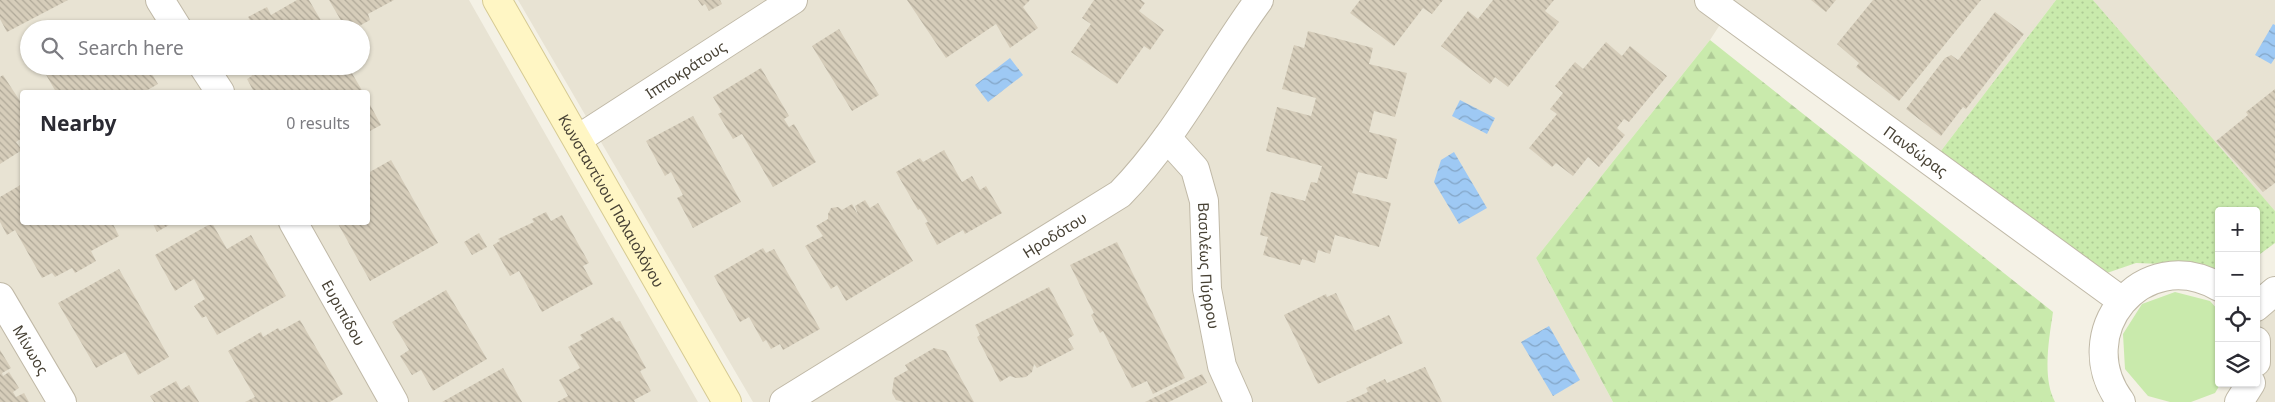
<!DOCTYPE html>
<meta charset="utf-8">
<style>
:root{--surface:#fff;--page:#f2f2f3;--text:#2b2b33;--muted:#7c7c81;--line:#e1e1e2}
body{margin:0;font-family:"Noto Sans",sans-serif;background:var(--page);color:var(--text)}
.controls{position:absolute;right:15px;bottom:15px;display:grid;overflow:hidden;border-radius:5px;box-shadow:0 1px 4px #0004}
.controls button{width:45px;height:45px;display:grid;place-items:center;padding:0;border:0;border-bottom:1px solid var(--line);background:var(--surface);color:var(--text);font:25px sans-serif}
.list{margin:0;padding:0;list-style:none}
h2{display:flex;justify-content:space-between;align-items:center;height:65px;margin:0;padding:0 20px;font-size:21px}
h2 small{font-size:16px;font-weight:400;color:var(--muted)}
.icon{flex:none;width:28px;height:28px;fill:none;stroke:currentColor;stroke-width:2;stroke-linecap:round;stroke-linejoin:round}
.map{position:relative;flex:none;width:2275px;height:402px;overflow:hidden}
.search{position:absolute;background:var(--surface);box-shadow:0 1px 4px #0004;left:20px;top:20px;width:350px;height:55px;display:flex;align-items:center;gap:12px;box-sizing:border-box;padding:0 18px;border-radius:28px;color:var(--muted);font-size:19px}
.panel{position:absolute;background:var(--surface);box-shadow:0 1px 4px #0004;left:20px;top:90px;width:350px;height:135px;border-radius:5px}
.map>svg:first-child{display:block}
</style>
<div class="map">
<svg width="2275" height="402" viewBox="0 0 2275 402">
<defs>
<pattern id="grass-dots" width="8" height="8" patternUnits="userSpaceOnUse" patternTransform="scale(1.25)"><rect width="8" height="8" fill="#c9eaac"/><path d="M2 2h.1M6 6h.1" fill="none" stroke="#aeca95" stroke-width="1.8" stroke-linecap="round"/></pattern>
<pattern id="forest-firs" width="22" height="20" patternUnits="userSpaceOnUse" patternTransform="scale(1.25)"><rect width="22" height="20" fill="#c9eaac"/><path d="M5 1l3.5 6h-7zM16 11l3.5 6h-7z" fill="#aeca95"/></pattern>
<pattern id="water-waves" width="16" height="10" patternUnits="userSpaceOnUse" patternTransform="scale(1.25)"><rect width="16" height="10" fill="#9ec9f4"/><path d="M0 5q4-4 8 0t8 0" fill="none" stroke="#83a5c6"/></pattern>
<pattern id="building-back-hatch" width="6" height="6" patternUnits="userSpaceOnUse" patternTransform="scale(1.25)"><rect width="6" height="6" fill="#d6cdba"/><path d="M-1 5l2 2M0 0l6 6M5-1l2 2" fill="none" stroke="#afa898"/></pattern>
</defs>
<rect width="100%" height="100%" fill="#f4f1e5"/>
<path fill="#e8e3d3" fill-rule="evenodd" d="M 0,0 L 469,0 L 698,402 L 0,402 ZM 29,29 L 361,29 L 361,66 L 29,66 ZM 22,92 L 368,92 L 368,222 L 22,222 Z
M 518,0 L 2056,0 L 1931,164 L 1734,3 L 1710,40 L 1536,258 L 1613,402 L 753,402 Z
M 2093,0 L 2275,0 L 2275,211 L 2206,134 Z
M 2275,295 L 2275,402 L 2240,402 L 2256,383 L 2256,309 Z"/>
<path fill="url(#grass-dots)" d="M 2056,0 L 2093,0 L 2275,211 L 2275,243 L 2256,257 L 2256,211 L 2219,211 L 2219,283 L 2162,264 L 2136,263 L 2104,274 L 1931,164 Z"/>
<path fill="url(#forest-firs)" d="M 1710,40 L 2053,312 C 2049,339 2042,378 2055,402 L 1613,402 L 1536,258 Z"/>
<path fill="#c9eaac" d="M 2175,292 L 2210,301 L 2219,311 L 2219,383 L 2221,383 L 2215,393 L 2191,402 L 2170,402 L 2148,396 L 2125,369 L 2123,334 L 2142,304 Z"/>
<path fill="url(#water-waves)" d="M 2273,24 L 2275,25 L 2275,58 L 2271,64 L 2255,55 Z
M 1010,58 L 1023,75 L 988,102 L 975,85 Z
M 1460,100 L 1495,118 L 1487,134 L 1452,116 Z
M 1454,152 L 1487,208 L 1459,224 L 1434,182 L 1441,160 Z
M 1549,326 L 1580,380 L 1553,396 L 1521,342 Z"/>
<path fill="url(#building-back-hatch)" d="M 0,0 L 68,0 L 7,32 L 0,19 Z
M 297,0 L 309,0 L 326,29 L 246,29 L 253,25 L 248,17 L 267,7 L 271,15 Z
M 329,0 L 394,0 L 368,14 L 370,20 L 354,29 L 346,29 Z
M 698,0 L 720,0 L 722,4 L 709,11 L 705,4 L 702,6 Z
M 907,0 L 1030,0 L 1023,7 L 1038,28 L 1010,48 L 996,24 L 946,58 Z
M 1094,0 L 1141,0 L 1145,3 L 1139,11 L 1164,30 L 1150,50 L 1144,46 L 1117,84 L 1071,52 L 1091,24 L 1082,18 Z
M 1360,0 L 1443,0 L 1432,14 L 1423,8 L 1394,46 L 1350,13 Z
M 1493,0 L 1554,0 L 1545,11 L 1559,22 L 1508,87 L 1495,77 L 1490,84 L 1441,46 L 1468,11 L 1478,19 Z
M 1811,0 L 1836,0 L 1826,12 Z
M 1873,0 L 1981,0 L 1899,101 L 1856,67 L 1859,63 L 1837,44 Z
M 1995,12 L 2024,34 L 1966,109 L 1963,107 L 1941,136 L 1906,109 L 1945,58 L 1951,55 L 1958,60 Z
M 839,29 L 879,95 L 852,111 L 812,46 Z
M 1308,31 L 1373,48 L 1369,64 L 1407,73 L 1395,117 L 1374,111 L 1369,132 L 1397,139 L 1387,179 L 1358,172 L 1352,193 L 1391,203 L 1379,247 L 1335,235 L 1330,254 L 1318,250 L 1315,263 L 1302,259 L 1300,265 L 1263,255 L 1268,237 L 1260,235 L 1271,192 L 1305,201 L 1311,182 L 1317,183 L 1322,166 L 1266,151 L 1277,107 L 1311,116 L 1316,98 L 1282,89 L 1294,45 L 1304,48 Z
M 1606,42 L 1622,56 L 1630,46 L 1667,76 L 1629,122 L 1624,119 L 1617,128 L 1625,135 L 1599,167 L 1588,157 L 1573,176 L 1556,163 L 1552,167 L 1529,148 L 1557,114 L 1550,109 L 1563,93 L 1555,86 L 1575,62 L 1583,69 Z
M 41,66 L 147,66 L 158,84 L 144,92 L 56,92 Z
M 246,66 L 341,66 L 345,73 L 350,70 L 363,92 L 254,92 L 247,79 L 252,76 Z
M 761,68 L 789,116 L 784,119 L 789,127 L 794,124 L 816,162 L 773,187 L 742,134 L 733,139 L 718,114 L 722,112 L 713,97 Z
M 3,75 L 22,104 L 22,128 L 19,130 L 22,138 L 16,142 L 22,150 L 0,164 L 0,77 Z
M 2275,89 L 2275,183 L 2263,192 L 2216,141 L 2248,115 L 2246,112 Z
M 368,101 L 381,125 L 368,132 Z
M 693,116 L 741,202 L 693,228 L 677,198 L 683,195 L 671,172 L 665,176 L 646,141 Z
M 944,150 L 962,182 L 972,176 L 980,190 L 986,186 L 1002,213 L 965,234 L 963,230 L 937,245 L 925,223 L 928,222 L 920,209 L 918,210 L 896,172 L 920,158 L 923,162 Z
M 391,160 L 438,243 L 370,281 L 337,222 L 368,222 L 368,173 Z
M 22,184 L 22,222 L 112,222 L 119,236 L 91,251 L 96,261 L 75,273 L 72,268 L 55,277 L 52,273 L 42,278 L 15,230 L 7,235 L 0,222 L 0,197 Z
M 865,200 L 870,208 L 878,203 L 913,261 L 846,301 L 837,285 L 831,289 L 805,246 L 823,236 L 816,226 L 828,219 L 828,214 L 831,208 L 838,207 L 842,210 L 852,204 L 858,215 L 855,206 Z
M 546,212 L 551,221 L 562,215 L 589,263 L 583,266 L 593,284 L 542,312 L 519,271 L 510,276 L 493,245 L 500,241 L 498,239 L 534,222 L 532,219 Z
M 152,222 L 174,222 L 157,232 Z
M 212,223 L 227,249 L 251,235 L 286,296 L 217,335 L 206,316 L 202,318 L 194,306 L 205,299 L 194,279 L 175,291 L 155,255 Z
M 479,233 L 487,247 L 472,255 L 464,242 Z
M 1117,242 L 1185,378 L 1153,394 L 1147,381 L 1132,388 L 1103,331 L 1100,333 L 1091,315 L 1094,313 L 1070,265 Z
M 763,248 L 766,253 L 774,249 L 820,329 L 783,350 L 780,344 L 771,349 L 766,340 L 763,342 L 749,317 L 740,322 L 714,276 Z
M 119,269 L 169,357 L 138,375 L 125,352 L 96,368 L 58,303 Z
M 1049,287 L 1074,335 L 1068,339 L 1074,349 L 1037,368 L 1034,364 L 1032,372 L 1026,377 L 1016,378 L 1010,376 L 1000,382 L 977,337 L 980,335 L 975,325 Z
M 446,290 L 487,359 L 433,391 L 421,370 L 412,375 L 400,356 L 409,350 L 392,322 Z
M 1336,293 L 1355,331 L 1389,315 L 1403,343 L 1318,384 L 1284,315 L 1326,294 L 1327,297 Z
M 613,317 L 616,322 L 620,321 L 646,368 L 640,371 L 651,391 L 634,400 L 635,402 L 557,402 L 568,396 L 559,380 L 580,368 L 568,347 L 583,339 L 580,335 Z
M 300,320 L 343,394 L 330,402 L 245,402 L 255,397 L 228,351 L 261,332 L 263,337 L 278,328 L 280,331 Z
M 934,348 L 946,351 L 974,402 L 904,402 L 896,400 L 892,393 L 894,378 L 908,370 L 905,365 Z
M 0,350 L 11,368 L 2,373 L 3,376 L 9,372 L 19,388 L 13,392 L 16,397 L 24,393 L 29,402 L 0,402 Z
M 1425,367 L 1442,402 L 1346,402 L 1368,392 L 1366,388 L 1385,379 L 1387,383 Z
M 503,368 L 522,402 L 442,402 Z
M 1202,374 L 1207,383 L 1169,402 L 1145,402 Z
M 176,381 L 181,390 L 189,385 L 199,402 L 154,402 L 150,396 Z"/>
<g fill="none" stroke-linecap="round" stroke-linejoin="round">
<g stroke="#c0b9a7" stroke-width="30">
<g id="street">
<path d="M 160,0 L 178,29"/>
<path id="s1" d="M 1709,0 L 2122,301"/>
<path d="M 203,66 L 220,92"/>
<path id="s2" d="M 1167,138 L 1195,169 L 1204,201 L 1207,289 L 1222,366 L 1238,402"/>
<path id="s3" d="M 578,139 L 793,0"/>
<path id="s4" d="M 293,222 L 394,402"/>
<path id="s5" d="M 0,297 L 62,402"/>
<path d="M 2256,307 L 2275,291"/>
<path d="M 2256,341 L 2256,362"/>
<path id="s6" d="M 784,402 L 1120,194 C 1176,137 1212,64 1259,0"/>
<path d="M 2121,402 C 2069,333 2143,243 2219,287"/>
<path d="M 2239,402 L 2251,383"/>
</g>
</g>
<g stroke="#d6ca93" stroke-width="30">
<g id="secondary">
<path id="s7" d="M 497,0 L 727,402"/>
</g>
</g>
<use href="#street" stroke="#fff" stroke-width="28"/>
<use href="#secondary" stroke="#fff6c4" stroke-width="28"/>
</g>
<g text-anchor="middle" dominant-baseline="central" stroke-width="4" stroke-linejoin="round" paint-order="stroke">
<g font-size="15" fill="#474134" stroke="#fff">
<text stroke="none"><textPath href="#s3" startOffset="128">Ιπποκράτους</textPath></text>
<text stroke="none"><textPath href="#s1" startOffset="256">Πανδώρας</textPath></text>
<text stroke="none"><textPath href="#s7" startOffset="231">Κωνσταντίνου Παλαιολόγου</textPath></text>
<text stroke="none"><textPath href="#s6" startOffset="318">Ηροδότου</textPath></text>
<text stroke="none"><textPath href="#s2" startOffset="140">Βασιλέως Πύρρου</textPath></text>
<text stroke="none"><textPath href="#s4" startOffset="104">Ευριπίδου</textPath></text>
<text stroke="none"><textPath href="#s5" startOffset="61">Μίνωος</textPath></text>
</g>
</g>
</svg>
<div class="controls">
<button>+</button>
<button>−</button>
<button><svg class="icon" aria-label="locate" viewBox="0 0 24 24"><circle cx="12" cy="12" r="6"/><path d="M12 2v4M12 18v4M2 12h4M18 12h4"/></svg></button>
<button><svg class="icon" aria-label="layers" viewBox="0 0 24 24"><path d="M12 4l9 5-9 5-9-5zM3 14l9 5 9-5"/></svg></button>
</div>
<div class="search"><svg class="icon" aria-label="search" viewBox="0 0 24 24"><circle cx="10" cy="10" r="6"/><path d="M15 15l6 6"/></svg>Search here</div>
<section class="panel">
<h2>Nearby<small>0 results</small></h2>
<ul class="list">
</ul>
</section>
</div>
